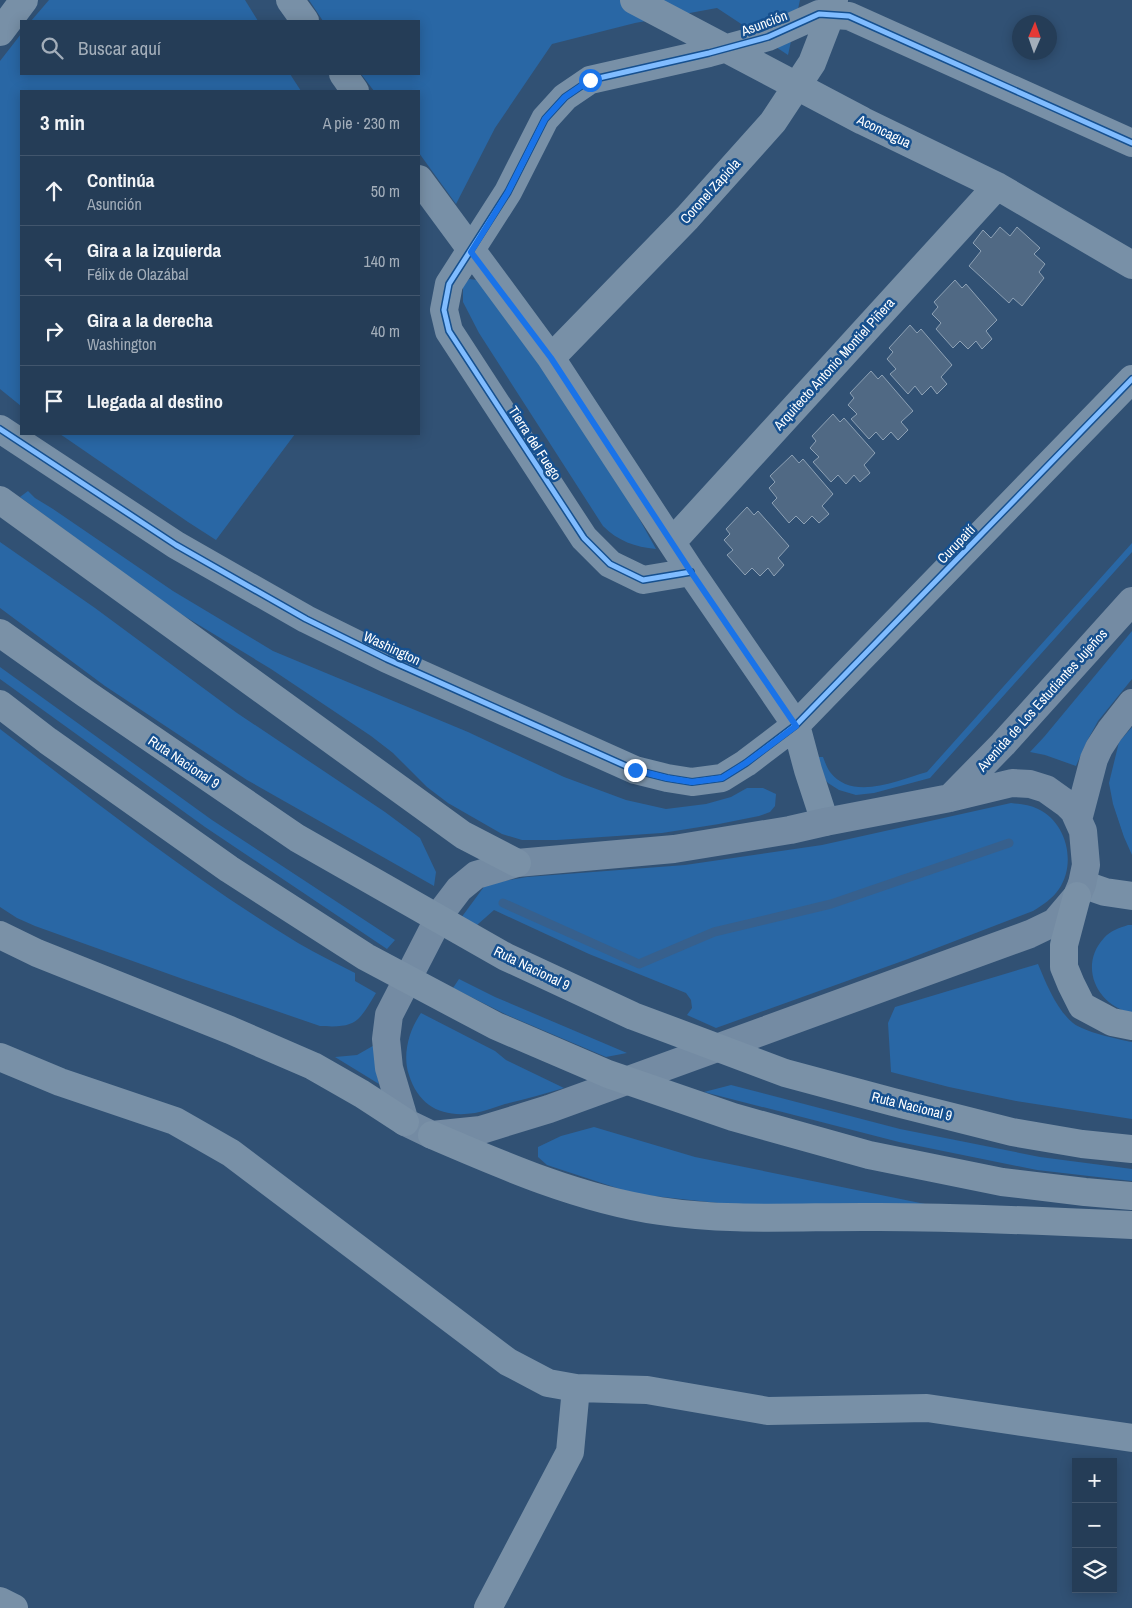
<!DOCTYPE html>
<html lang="es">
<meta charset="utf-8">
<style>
:root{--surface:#253d57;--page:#2d445d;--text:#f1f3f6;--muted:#a3aeba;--line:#42566d}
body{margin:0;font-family:"Archivo Narrow",sans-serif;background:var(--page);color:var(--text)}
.controls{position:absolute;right:15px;bottom:15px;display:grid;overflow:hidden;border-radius:0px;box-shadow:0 2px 12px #0003}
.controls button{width:45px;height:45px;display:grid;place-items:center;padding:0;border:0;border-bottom:1px solid var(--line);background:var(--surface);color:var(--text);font:25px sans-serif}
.compass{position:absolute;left:1012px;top:15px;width:45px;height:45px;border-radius:50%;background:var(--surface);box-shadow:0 2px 12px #0003;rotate:2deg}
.stop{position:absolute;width:15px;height:15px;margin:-11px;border:4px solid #1a73e8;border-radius:50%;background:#fff}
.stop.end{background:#1a73e8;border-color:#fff;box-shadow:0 1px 5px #0008}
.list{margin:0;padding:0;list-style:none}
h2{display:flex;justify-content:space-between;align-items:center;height:65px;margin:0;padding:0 20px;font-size:21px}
h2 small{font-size:16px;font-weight:400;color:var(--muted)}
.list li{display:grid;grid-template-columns:32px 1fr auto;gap:15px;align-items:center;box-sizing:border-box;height:70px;padding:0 20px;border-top:1px solid var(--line)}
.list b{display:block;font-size:19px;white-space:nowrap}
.list p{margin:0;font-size:16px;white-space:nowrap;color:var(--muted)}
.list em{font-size:16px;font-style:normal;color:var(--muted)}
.icon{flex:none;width:28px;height:28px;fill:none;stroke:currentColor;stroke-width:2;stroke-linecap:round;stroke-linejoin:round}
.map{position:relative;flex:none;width:1132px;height:1608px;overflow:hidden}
.search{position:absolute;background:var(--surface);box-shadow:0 2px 12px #0003;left:20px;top:20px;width:400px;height:55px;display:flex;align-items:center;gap:12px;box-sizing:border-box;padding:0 18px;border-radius:0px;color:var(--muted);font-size:19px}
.panel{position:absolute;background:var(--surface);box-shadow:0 2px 12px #0003;left:20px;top:90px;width:400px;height:345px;border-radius:0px}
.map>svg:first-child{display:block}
</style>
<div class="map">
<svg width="1132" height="1608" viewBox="0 0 1132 1608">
<rect width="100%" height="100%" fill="#315174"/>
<path fill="#2967a5" d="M 49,0 L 245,0 L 258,21 L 31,21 Z
M 309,0 L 800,0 L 788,55 L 717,8 L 635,23 L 552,44 L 495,128 L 456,204 L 419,153 L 419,91 L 374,91 L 361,74 L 419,74 L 419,21 L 323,21 Z
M 21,34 L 21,74 L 290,74 L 301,91 L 21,91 L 21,406 L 0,389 L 0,61 Z
M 469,279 L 477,280 L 510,319 L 621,486 L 656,549 C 635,547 618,541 603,526 L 479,333 L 463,302 L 463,285 Z
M 60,434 L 295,434 L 216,540 L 188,522 Z
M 28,491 L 35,498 L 53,509 L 173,591 L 273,651 L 468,732 L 564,777 L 626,800 L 666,809 L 706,804 L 731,797 L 747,788 L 763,788 L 776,794 L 775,806 L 770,812 L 759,816 L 719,824 L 662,833 L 557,840 L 522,840 L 502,834 L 448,803 L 427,787 L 393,753 L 371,736 L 271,669 L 166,605 L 20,497 Z
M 0,542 L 95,608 L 237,713 L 385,812 L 420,838 L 436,872 L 434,886 L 247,780 L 105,686 L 0,608 Z
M 1132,543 L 1132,552 L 930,778 L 874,793 L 856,795 L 839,790 L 828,783 L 819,772 L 812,757 L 823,757 C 825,762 827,768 830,772 C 853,802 898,780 927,772 Z
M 1132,631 L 1132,679 L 1098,721 L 1087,741 L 1076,766 L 1045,755 L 1030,752 L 1044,737 Z
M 0,667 L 212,820 L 395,940 L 387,949 L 205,827 L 0,679 Z
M 1132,727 L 1132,855 L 1124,837 L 1113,804 L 1109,783 L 1119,742 Z
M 0,729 C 97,803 194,880 298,943 C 317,954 336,963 355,973 L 355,981 L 376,993 C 358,1023 356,1028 320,1026 L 180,978 L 35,926 L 17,918 L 0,907 Z
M 1011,803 C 1020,804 1030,805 1038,809 C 1066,822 1077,862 1059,889 C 1053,898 1043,905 1033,911 L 908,959 L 716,1028 L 687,1015 L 692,1008 L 691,1000 L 686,993 L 589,954 L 494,910 L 477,925 L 461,918 L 486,884 L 527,877 L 685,865 L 822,845 Z
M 1128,925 L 1132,925 L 1132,1013 C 1097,1006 1078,966 1104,938 C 1110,931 1119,928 1128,925 Z
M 1038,964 C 1046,983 1056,1009 1073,1023 C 1084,1032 1117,1039 1132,1042 L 1132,1119 L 1016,1101 L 949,1087 L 891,1072 L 888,1023 L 895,1007 Z
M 459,979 L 495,997 L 627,1053 L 606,1057 L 507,1015 L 453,988 Z
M 421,1013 L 495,1051 L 506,1060 L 564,1088 C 545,1094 525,1099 505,1104 C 495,1107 485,1111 475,1113 C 443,1118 419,1107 409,1075 C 402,1055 409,1030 421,1013 Z
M 378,1043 L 376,1070 L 379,1084 L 335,1057 L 357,1055 Z
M 731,1085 L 900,1129 L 1040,1157 L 1132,1169 L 1132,1181 L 1037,1170 L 899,1142 L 704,1092 Z
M 594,1127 L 695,1157 L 930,1205 L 764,1208 L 635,1194 L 547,1165 L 538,1157 L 538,1147 L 561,1136 Z"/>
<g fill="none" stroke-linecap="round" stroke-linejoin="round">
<path stroke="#37608d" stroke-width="9" d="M 503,903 L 639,964 L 714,932 L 831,904 L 1009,843"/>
</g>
<path fill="#506984" stroke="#8da1b5" d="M 1000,227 L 1010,236 L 1017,227 L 1040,248 L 1034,254 L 1045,264 L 1039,272 L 1044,278 L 1022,306 L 1013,298 L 1009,303 L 969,266 L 981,251 L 973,243 L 983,230 L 991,238 Z
M 955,280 L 962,288 L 966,284 L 997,320 L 986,331 L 992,339 L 982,349 L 976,341 L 968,349 L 960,341 L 953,348 L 936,329 L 941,323 L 932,314 L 938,307 L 934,302 Z
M 910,325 L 917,333 L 921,329 L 952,365 L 941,377 L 947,384 L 937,394 L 931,386 L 922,395 L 915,386 L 908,394 L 890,374 L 896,369 L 887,359 L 893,352 L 889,348 Z
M 871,371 L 878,379 L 882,375 L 913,411 L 901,422 L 908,430 L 898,440 L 891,432 L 883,440 L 876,432 L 869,439 L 851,419 L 857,414 L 848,405 L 854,398 L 850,393 Z
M 833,414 L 840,422 L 844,418 L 875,453 L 864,465 L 870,473 L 860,482 L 854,475 L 846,484 L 838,475 L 831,482 L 813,462 L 819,457 L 810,448 L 816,441 L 812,436 Z
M 792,455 L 799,463 L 803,459 L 833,494 L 822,506 L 829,514 L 819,523 L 812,516 L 804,524 L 796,516 L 789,523 L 772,503 L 777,498 L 769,488 L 775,482 L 770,476 Z
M 747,507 L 754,515 L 758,511 L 789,546 L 778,558 L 784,565 L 774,576 L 768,568 L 760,576 L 752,568 L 745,575 L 727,555 L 733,550 L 724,540 L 730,534 L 726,529 Z"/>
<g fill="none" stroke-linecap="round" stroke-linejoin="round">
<path stroke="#7890a7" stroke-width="28" d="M 290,0 L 305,21
M 634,0 L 863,121 L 997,186 L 1132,265
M 0,32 L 24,0
M 343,74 L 355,91
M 419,179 L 551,358 L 691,572 L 796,725 L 808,770 L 825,822
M 551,358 L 687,218 L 773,122 L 812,63 L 829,19 L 834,0
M 0,429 L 176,545 L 306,619 L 387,659 L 635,770 L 667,778 L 692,782 L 722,778 L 746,763 L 796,725 L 1132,379
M 672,542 L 997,186
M 691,572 L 643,580 L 610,564 L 584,538 L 449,331 L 444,310 L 449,284 L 508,192 L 545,119 L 565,97 L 590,80 L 709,53 L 768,37 L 819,14 L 849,16 L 1132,143
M 1082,884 L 1105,892 L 1132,896
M 0,1057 L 60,1082 L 175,1121 L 231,1153 L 508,1362 L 548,1383 L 576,1388
M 0,1601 L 14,1608
M 488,1608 L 570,1452 L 576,1388 L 647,1390 L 768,1411 L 927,1408 L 1132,1438"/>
<path stroke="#748ba3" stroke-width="28" d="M 1012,783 L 1030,784 L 1046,789 L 1067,804 L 1074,811 L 1083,831 L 1086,865 L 1082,884 L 1077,896 L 1055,922 L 1030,934 L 549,1109 L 481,1130 L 432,1135 L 405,1122 L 389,1068 L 386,1039 L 389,1015 L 443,910 L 459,889 L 476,875 L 517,863 L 674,849 L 790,830 L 825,822 L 950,798 Z
M 950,798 L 1003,744 L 1132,601
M 1078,820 L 1094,759 L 1099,748 L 1110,731 L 1132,703"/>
<path stroke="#7a91a7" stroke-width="28" d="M 0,500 L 463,835 L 517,863
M 0,633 L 86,694 L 297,838 L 506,957 L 633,1016 L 785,1073 L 893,1102 L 1012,1132 L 1082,1144 L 1132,1149
M 0,704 L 48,741 L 229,869 L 366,957 L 496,1026 L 608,1074 L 733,1117 L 869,1155 L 1002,1182 L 1085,1192 L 1132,1196
M 1077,896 L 1064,945 L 1064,967 L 1071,984 L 1082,1006 L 1112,1022 L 1132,1026
M 0,935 L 37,953 L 230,1030 L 313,1066 L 362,1094 L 405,1122
M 432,1135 C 506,1167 580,1199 660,1211 C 732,1222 807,1216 879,1217 C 963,1217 1048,1221 1132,1225"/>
<g stroke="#16508f" stroke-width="8">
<path id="cycleway" d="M 0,429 L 176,545 L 306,619 L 387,659 L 635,770 L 667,778 L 692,782 L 722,778 L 746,763 L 796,725 L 1132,379
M 691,572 L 643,580 L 610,564 L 584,538 L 449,331 L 444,310 L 449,284 L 508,192 L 545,119 L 565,97 L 590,80 L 709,53 L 768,37 L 819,14 L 849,16 L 1132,143"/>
</g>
<use href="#cycleway" stroke="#80bcff" stroke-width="5"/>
</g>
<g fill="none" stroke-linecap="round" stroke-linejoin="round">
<path stroke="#1a73e8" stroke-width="6" d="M 590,80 L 565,97 L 545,119 L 508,192 L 471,252 L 551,358 L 691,572 L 796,726 L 746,763 L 722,778 L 692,782 L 667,778 L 635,770"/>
</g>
<g text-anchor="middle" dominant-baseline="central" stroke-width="5" stroke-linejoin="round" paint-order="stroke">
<g font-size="14" fill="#fff" stroke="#16508f">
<text transform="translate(764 23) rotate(-21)">Asunción</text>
<text transform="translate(884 131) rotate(26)">Aconcagua</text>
<text transform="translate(710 191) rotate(-48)">Coronel Zapiola</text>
<text transform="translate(834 364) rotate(-48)">Arquitecto Antonio Montiel Piñera</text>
<text transform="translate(535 443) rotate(57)">Tierra del Fuego</text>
<text transform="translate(956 544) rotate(-46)">Curupaití</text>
<text transform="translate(392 648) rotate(25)">Washington</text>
<text transform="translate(1042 700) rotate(-48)">Avenida de Los Estudiantes Jujeños</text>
<text transform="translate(184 762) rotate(34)">Ruta Nacional 9</text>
<text transform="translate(532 968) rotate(26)">Ruta Nacional 9</text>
<text transform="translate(912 1106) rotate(14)">Ruta Nacional 9</text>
</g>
</g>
</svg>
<div class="controls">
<button>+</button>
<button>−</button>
<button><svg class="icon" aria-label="layers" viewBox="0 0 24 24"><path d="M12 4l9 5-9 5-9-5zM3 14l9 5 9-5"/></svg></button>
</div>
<svg class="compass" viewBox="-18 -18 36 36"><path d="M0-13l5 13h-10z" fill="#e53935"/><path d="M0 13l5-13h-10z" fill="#a3aeba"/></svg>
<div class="stop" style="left:590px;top:80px"></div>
<div class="stop end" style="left:635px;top:770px"></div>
<div class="search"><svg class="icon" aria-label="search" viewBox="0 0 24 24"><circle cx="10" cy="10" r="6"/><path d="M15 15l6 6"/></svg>Buscar aquí</div>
<section class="panel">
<h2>3 min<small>A pie · 230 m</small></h2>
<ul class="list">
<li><svg class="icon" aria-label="ahead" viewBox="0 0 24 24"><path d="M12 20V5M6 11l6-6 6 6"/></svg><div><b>Continúa</b><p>Asunción</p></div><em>50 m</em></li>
<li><svg class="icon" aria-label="left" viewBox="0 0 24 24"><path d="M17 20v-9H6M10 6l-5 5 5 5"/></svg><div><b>Gira a la izquierda</b><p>Félix de Olazábal</p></div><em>140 m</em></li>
<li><svg class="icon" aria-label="right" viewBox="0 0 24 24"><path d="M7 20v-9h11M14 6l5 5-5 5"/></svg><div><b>Gira a la derecha</b><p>Washington</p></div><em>40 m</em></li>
<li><svg class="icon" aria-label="arrive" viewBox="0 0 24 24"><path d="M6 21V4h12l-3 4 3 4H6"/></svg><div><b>Llegada al destino</b></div></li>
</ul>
</section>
</div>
